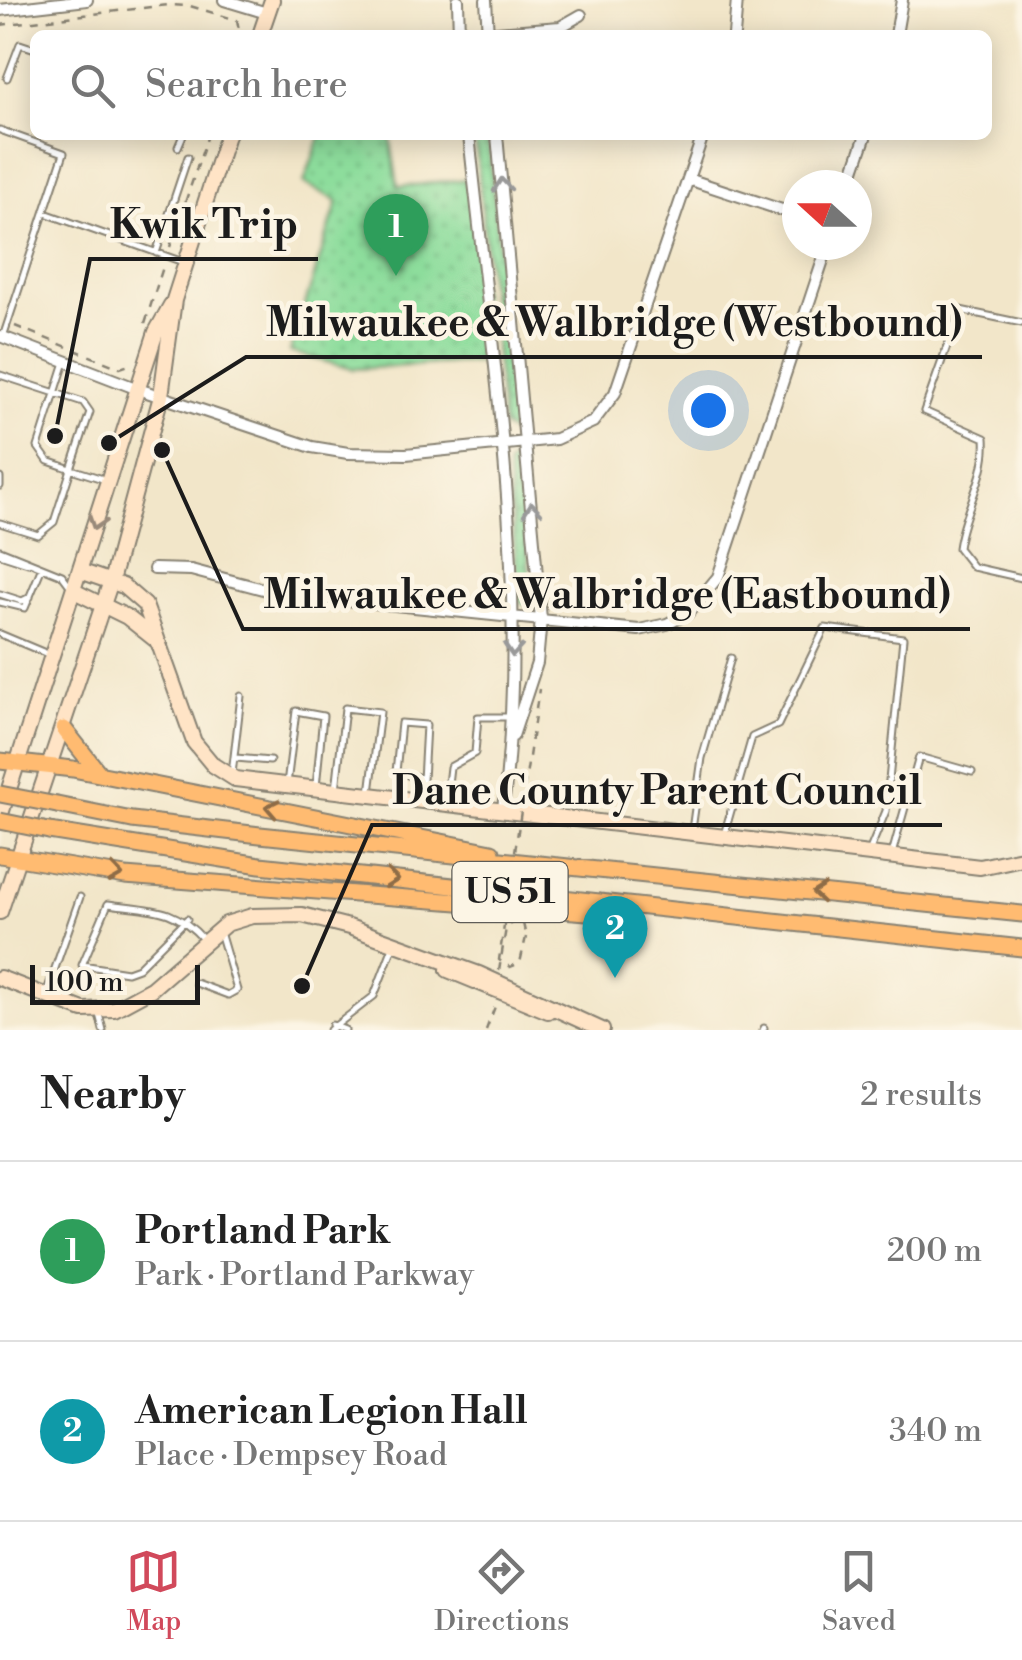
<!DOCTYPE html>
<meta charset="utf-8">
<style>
:root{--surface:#fff;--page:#f2f2f2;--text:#222;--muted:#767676;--line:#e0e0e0;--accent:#d1495b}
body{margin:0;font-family:"Libre Bodoni",serif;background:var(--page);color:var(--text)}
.compass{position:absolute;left:782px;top:170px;width:90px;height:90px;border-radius:50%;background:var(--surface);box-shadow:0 5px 25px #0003;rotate:291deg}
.scale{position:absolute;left:30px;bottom:25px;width:170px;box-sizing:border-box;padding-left:10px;border:5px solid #1c1c1c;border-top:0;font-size:28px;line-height:35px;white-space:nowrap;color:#1c1c1c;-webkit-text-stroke:8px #fcf5e5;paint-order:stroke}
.you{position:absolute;left:708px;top:410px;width:35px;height:35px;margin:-25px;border:8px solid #fff;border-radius:50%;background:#1a73e8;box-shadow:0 0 0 15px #1a73e833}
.badge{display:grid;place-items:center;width:65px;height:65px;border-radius:50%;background:var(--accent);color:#fff;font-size:32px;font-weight:700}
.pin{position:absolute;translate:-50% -82px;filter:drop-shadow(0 2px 5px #0008)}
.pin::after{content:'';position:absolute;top:52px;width:35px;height:30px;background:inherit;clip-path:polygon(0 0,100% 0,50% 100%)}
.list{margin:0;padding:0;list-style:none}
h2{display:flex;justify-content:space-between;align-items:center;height:130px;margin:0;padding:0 40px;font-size:42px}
h2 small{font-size:32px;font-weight:400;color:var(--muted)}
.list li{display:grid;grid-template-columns:65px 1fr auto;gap:30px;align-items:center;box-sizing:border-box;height:180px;padding:0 40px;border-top:2px solid var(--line)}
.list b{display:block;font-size:38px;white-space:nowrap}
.list p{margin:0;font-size:32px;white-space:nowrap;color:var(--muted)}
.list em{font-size:32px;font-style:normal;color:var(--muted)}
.icon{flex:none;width:55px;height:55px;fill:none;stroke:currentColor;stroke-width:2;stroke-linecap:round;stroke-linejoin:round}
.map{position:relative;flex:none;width:1022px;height:1030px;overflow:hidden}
.search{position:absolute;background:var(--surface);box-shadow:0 5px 25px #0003;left:30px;right:30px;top:30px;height:110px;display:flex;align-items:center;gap:25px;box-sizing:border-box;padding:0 35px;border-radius:15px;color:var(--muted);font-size:38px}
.sheet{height:490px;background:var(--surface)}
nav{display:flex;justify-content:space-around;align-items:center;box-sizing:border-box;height:140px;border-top:2px solid var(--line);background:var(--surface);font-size:28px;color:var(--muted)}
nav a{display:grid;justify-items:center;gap:5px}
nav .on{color:var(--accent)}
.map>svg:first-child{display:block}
</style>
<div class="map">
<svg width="1022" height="1030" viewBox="0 0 1022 1030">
<defs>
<pattern id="grass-dots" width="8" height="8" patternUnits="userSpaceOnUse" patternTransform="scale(2.5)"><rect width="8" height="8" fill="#8ddd9c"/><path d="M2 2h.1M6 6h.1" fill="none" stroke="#79bd86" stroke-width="1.8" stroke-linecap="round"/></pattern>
</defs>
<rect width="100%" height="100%" fill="#fcf5e5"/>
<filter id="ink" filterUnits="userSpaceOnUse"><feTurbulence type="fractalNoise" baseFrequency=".01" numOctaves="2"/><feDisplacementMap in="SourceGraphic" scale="20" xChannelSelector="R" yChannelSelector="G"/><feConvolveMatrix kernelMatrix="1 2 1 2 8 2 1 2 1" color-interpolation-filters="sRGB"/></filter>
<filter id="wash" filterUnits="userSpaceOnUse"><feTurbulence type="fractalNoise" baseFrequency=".0048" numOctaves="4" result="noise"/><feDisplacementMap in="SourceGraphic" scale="40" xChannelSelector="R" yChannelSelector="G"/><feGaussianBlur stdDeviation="2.25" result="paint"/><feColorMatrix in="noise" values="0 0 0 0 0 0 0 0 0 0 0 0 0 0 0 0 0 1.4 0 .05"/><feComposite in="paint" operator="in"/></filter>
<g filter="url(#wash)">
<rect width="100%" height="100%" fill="#f2e6c9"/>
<path fill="url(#grass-dots)" stroke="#547c5c" stroke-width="2.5" d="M 321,135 L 390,135 L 398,187 L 470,179 L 487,361 L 353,369 L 290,352 L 338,201 L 304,183 Z
M 475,135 L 488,135 L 516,426 L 511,432 L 503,427 Z
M 511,460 L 520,463 L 532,600 L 527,606 L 520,602 L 507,466 Z"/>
</g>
<g filter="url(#ink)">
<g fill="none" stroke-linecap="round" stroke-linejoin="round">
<g stroke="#878172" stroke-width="9">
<path id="lane" d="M 7,78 L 20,44 L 35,49
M 0,130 L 64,153 L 3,337
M 178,147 L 183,135
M 45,213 L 183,262
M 156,253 L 188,157
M 1022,323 L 960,310 L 924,411 L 985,438 C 988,477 963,509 958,548 L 973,567 L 1022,578
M 0,375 L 83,402 L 90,412 L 71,469 L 106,480
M 0,478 L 0,486
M 0,523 L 38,535 L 54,522 L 71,469 L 48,461 L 38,447 L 65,362
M 0,550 L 62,575 L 71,587
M 0,554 L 28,563
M 0,594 L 22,601 L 30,597
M 0,602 L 25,608 L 42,567
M 0,634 L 50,655
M 236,758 L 270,761
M 232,774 L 241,696
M 421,778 L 396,772 L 401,723 L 426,725 L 422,799
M 287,784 L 296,711 L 323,716 L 316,787
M 336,790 L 345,708 L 380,712 L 370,793
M 446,801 L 450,767 L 475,753 L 478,717 L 509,717
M 692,830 L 702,758 L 731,658
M 724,835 L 752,737 L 778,725 L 825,628 L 903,638 L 886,811 L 869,852
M 892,854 L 919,757 L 972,772
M 187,919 L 138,968 L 127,972 L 82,965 L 108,904 C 151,910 174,906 204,940
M 196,983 L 228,995 L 237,990 L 220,932
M 46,994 L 80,897
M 99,1014 L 103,1030
M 332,1025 L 345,1030
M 330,1030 L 374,996 L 393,947
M 763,1030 L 764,1028"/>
</g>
<g stroke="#878172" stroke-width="14">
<path id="street" d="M 224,0 L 267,13
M 458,0 L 459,35 L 560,27 L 581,15
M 486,0 L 488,35
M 0,10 L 87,0
M 734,35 L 737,0
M 896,35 L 902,0
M 469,135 C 492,359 531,585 503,809
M 497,135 L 541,619 L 537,663 L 513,736
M 688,179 L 797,215
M 849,185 L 866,135
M 0,336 L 138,389 L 312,447 L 348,453 L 406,454 L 556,439 L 593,422 L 615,393 L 703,135
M 154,569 L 191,570 L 278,593 L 639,630 L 667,624 L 687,614 L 718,577 L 828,245"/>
</g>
<g stroke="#878172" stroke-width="18">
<path id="secondary" d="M 260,35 L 272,0
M 80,571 L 123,586 L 145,605 L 194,742 L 213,765 L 235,779 L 980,867 L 1022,858
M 74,591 L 127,617 L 157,641
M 0,817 L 156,332 L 171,305
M 0,912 L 111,581 L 161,396 L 174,300 L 227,135
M 448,970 L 548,1011
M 0,978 L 83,1010 L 114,1009 L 151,989 L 226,924 L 252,916 L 302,915 L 349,927 L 479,974 L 602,1030"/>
</g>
<g stroke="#878172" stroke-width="19">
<path id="primary" d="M 64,729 L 98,772
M 0,761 L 73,769 L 492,852
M 57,805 L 132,820 L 260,835 L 1022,914
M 49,831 L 260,865 L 1022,948
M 0,855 L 125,876 L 625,915"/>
</g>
<path stroke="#878172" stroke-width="2.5" stroke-dasharray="8 8" stroke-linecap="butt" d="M 0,25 L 168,5 L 190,6 L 237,20 L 240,35
M 170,247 L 208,135
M 145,323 L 164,264
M 15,326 L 120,368 L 132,364
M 499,971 L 506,928 L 515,921 L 523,923 L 526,937
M 486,1030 L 496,1004"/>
<use href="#lane" stroke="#fff" stroke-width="5"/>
<use href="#street" stroke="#fff" stroke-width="10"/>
<use href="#secondary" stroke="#ffe4c6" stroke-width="14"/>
<use href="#primary" stroke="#ffbb71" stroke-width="15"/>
<g stroke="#878172" stroke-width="19" stroke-linecap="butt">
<path id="primary-bridge" d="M 0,794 L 57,805
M 0,821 L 49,831"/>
</g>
<path stroke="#878172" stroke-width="2.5" stroke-dasharray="8 8" stroke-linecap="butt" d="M 526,937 L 520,963 L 510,967 L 499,960 L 539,689"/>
<use href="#primary-bridge" stroke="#ffbb71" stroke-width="15"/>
</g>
<defs><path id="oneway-chevron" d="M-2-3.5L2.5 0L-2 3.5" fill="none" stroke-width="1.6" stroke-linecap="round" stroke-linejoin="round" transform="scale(2.5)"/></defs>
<g stroke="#999">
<use href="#oneway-chevron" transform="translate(502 185) rotate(-95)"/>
<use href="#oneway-chevron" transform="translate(532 509) rotate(-95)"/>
<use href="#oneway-chevron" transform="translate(513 650) rotate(94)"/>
</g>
<use stroke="#998a7a" href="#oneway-chevron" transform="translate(96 523) rotate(108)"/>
<g stroke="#8e6c46">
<use href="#oneway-chevron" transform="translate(272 808) rotate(-169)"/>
<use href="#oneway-chevron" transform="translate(116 874) rotate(8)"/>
<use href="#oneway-chevron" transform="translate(392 879) rotate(6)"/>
<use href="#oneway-chevron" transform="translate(819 893) rotate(-174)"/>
</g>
</g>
<g text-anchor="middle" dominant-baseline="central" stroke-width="9" stroke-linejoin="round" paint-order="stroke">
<rect fill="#fcf5e5" stroke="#5f5d58" stroke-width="2.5" x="452.5" y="862" width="115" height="60" rx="8"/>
<g font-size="35" font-weight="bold" fill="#1c1c1c">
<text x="510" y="892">US 51</text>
</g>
</g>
<path fill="none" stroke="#1c1c1c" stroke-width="4" d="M55 436L90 259H318M109 443L246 357H982M162 450L243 629H970M302 986L372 825H942"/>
<g fill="#1c1c1c" stroke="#fcf5e5" stroke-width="4">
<circle cx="55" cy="436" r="10"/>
<circle cx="109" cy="443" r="10"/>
<circle cx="162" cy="450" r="10"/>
<circle cx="302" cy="986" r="10"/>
</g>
<g font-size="40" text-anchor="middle" font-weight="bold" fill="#1c1c1c" stroke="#fcf5e5" stroke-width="9" stroke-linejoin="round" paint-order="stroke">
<text x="204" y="238">Kwik Trip</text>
<text x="614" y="336">Milwaukee &amp; Walbridge (Westbound)</text>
<text x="607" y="608">Milwaukee &amp; Walbridge (Eastbound)</text>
<text x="657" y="804">Dane County Parent Council</text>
</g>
</svg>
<svg class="compass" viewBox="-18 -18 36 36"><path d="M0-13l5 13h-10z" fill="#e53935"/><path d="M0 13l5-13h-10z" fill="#767676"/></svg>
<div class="scale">100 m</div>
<div class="you"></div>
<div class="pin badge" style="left:396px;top:276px;background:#2e9e5b">1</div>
<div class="pin badge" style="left:615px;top:978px;background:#0f9aa8">2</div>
<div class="search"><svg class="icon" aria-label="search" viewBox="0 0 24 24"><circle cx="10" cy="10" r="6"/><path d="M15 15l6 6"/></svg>Search here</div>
</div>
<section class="sheet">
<h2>Nearby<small>2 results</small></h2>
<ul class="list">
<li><span class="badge" style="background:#2e9e5b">1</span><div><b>Portland Park</b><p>Park · Portland Parkway</p></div><em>200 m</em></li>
<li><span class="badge" style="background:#0f9aa8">2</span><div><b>American Legion Hall</b><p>Place · Dempsey Road</p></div><em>340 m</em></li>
</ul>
</section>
<nav>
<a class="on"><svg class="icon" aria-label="map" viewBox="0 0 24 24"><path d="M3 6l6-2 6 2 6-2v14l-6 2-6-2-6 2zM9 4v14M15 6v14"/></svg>Map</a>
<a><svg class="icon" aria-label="directions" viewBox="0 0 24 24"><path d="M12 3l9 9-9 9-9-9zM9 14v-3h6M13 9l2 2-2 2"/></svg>Directions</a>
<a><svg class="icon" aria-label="saved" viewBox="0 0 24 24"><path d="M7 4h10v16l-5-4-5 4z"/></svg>Saved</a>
</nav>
